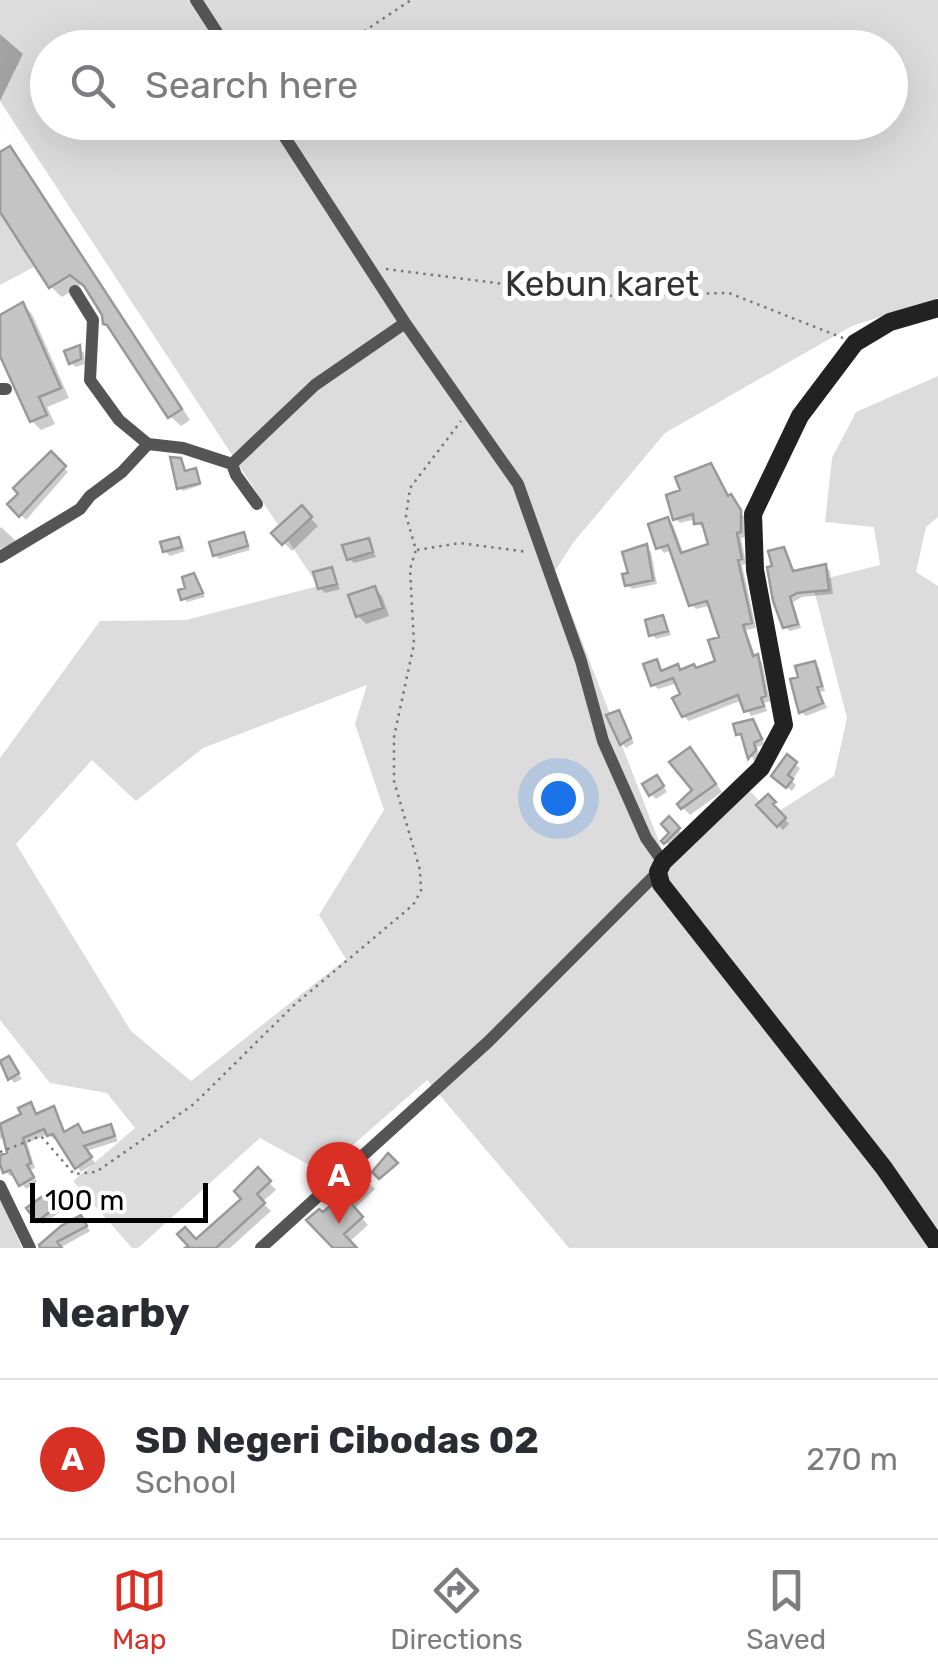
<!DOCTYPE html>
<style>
:root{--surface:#fff;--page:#f7f7f7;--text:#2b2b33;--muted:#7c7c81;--line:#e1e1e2;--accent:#d93025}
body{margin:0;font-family:Rubik,sans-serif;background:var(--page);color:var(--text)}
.scale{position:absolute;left:30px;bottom:25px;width:178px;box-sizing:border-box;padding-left:10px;border:5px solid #000;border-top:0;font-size:28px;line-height:35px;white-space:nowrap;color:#000;-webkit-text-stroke:8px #fff;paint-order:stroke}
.you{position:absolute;left:558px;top:798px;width:35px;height:35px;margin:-25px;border:8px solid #fff;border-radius:50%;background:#1a73e8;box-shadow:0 0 0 15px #1a73e833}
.badge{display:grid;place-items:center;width:65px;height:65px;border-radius:50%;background:var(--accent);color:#fff;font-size:32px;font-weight:700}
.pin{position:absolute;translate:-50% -82px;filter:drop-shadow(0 2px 5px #0008)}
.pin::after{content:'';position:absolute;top:52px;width:35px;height:30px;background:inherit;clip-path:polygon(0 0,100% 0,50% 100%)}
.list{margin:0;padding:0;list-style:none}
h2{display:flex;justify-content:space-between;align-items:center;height:130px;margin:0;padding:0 40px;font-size:42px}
h2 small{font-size:32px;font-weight:400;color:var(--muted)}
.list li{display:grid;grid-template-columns:65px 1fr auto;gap:30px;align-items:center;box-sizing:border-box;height:160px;padding:0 40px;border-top:2px solid var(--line)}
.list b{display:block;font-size:38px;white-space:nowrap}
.list p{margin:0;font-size:32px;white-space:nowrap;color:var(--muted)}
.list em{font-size:32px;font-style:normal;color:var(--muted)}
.icon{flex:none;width:55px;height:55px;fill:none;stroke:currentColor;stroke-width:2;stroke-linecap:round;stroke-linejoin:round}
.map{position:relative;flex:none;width:938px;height:1248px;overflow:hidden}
.search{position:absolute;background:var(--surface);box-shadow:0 10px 40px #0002;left:30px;right:30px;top:30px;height:110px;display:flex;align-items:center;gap:25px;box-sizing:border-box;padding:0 35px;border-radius:55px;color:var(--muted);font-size:38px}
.sheet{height:290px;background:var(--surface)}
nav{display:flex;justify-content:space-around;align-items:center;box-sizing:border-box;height:140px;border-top:2px solid var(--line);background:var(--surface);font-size:28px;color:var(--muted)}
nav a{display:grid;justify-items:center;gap:5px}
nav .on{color:var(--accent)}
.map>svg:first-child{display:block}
</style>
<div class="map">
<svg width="938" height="1248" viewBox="0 0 938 1248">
<rect width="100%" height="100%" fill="#fff"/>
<path fill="#dcdcdc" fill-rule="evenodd" d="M 0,0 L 938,0 L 938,298 L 852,326 L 665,433 L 573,543 L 555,571 L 668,865 L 746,787 L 773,815 L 834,776 L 847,718 L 812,582 L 880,565 L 874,527 L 825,522 L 832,458 L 856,412 L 938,376 L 938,517 L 926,527 L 916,572 L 938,586 L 938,1248 L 569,1248 L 427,1080 L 322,1172 L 260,1138 L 138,1248 L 132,1248 L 73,1181 L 135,1128 L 107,1093 L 50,1083 L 0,1020 L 0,758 L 100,621 L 186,620 L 318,586 L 0,101 L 23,54 L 0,34 ZM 48,48 L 890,48 L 890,122 L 48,122 ZM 367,685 L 355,724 L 384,810 L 319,915 L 346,959 L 191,1081 L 131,1031 L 16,844 L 92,760 L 136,801 L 203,748 Z
M 0,212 L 34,267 L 0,285 Z
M 0,1198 L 22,1248 L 0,1248 Z"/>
<path fill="#a3a3a3" d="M 0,34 L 23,54 L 0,101 Z"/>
<path fill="#0003" d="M 9,149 L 20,159 L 190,420 L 181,426 L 170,416 L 88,289 L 82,284 L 62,297 L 51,287 L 0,207 L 0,154 Z
M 23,305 L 32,314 L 69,398 L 47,407 L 55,424 L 41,430 L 32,421 L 0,350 L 0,317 Z
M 79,348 L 84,353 L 85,364 L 76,367 L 71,363 Z
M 51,455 L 68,472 L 26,520 L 11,504 Z
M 180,460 L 186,474 L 195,471 L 198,474 L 201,485 L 183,491 L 180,488 Z
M 710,466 L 745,518 L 745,537 L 741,538 L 746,564 L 742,565 L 756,628 L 746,630 L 756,658 L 762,662 L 770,701 L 764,703 L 767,711 L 751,716 L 742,700 L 689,721 L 684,716 L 683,695 L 678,683 L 658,689 L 653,684 L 656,662 L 663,673 L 678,667 L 682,672 L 697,670 L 718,663 L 722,638 L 712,605 L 696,609 L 691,604 L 672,550 L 664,553 L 659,547 L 668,520 L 673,525 L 684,555 L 711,546 L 706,527 L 702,528 L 696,519 L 680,523 L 675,518 L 683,492 Z
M 302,509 L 318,526 L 292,551 L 275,533 Z
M 1,527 L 17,542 L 0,549 L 0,528 Z
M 243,535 L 250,550 L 219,559 L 215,555 Z
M 178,540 L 185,551 L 170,556 L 165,551 Z
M 368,541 L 376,557 L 354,563 L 349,558 Z
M 646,547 L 651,552 L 657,584 L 632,589 L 627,584 Z
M 783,549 L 795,574 L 826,567 L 830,571 L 833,594 L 802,597 L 793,602 L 801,628 L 790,631 L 785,627 Z
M 332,570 L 340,589 L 325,593 L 320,588 Z
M 199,586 L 205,597 L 187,602 L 183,598 Z
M 375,589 L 382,596 L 389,616 L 366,624 L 358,616 Z
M 663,618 L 671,635 L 656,639 L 652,634 Z
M 814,664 L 819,668 L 825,691 L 820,692 L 827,708 L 806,716 L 801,712 L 801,679 Z
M 619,713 L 634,743 L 626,748 L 622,743 Z
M 753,722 L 763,738 L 764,745 L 757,747 L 759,755 L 754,761 L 744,738 L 738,734 Z
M 697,757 L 722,792 L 690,815 L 680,805 L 695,791 Z
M 787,758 L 800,768 L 792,781 L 796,785 L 792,791 L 779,781 Z
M 661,783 L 667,792 L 656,799 L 651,794 Z
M 768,798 L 789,824 L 783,830 L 760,805 Z
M 669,820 L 682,833 L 670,846 L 665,841 L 673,833 Z
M 9,1059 L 22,1079 L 14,1083 L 1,1063 Z
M 30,1105 L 38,1116 L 53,1109 L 66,1134 L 78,1127 L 84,1135 L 110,1127 L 118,1141 L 86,1151 L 95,1163 L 81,1172 L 59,1138 L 54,1139 L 48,1134 L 27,1143 L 35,1168 L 29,1170 L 37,1182 L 26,1189 L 15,1174 L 10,1176 L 5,1171 L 10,1154 L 4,1137 L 0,1139 L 0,1123 L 24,1115 Z
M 258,1171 L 276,1190 L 262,1202 L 271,1211 L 230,1248 L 187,1248 L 244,1199 Z
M 361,1175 L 375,1189 L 354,1209 L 368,1225 L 349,1242 L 354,1248 L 337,1248 L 310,1220 L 323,1216 L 350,1191 Z
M 51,1201 L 60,1212 L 43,1224 L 38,1220 Z
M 81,1218 L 90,1231 L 60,1248 L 41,1248 Z"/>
<path fill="#c4c4c4" stroke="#999" stroke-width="2.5" d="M 10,146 L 182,409 L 168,418 L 107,325 L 103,324 L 102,315 L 84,286 L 70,275 L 49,288 L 0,212 L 0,152 Z
M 23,302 L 61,388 L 39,397 L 47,415 L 30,422 L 0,356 L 0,315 Z
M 80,345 L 81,359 L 69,364 L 64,351 Z
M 51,451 L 66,466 L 19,517 L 7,504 L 18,494 L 13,488 Z
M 170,457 L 181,458 L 185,471 L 196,468 L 200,483 L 177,489 Z
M 711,463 L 728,496 L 731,494 L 741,510 L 741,532 L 737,533 L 742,559 L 738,560 L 752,623 L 743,625 L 753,656 L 758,654 L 766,696 L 761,698 L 764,706 L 744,712 L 738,695 L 682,717 L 672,698 L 680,694 L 673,678 L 651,686 L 643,664 L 657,659 L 661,671 L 678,664 L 680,670 L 694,664 L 696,668 L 715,661 L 708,640 L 719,637 L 707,601 L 689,606 L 668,545 L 656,549 L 648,524 L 668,517 L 681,553 L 708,544 L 702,523 L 694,524 L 693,514 L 673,520 L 666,495 L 680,490 L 675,477 Z
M 302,505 L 312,517 L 282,545 L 271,533 Z
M 244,532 L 248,546 L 213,556 L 209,542 Z
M 179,537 L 182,547 L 163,552 L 160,542 Z
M 369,538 L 373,552 L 347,560 L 342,545 Z
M 647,544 L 653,580 L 625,586 L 622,574 L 628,573 L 622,552 Z
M 784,547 L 793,571 L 826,564 L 829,590 L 797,593 L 790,597 L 798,624 L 783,628 L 773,601 L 767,567 L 772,566 L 768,551 Z
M 332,567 L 337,584 L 318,589 L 313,572 Z
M 194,573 L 203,593 L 181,600 L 178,590 L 185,588 L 182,577 Z
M 375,586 L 383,608 L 356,617 L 348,595 Z
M 663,615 L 668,631 L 649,636 L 645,620 Z
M 815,661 L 822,686 L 817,687 L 823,703 L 799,713 L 790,679 L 798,677 L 795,666 Z
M 619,710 L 631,738 L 620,745 L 606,715 Z
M 753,719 L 762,739 L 754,743 L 756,750 L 748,759 L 741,734 L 736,735 L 733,724 Z
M 690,747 L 716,784 L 681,809 L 677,804 L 692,790 L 669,762 Z
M 787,754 L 797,762 L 788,775 L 793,779 L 786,788 L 771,776 Z
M 657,775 L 664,786 L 649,796 L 642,784 Z
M 768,794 L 776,802 L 773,804 L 786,818 L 777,827 L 756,805 Z
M 669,816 L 680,828 L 664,844 L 661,841 L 669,833 L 661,824 Z
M 9,1056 L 19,1073 L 8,1080 L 0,1061 Z
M 31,1102 L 36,1114 L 54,1106 L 64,1132 L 78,1124 L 83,1133 L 111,1124 L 115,1136 L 84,1146 L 92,1157 L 75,1169 L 53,1134 L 47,1136 L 44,1129 L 23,1138 L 31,1163 L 27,1165 L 34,1177 L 19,1186 L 10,1170 L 3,1173 L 0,1164 L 0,1155 L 7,1153 L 0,1124 L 21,1114 L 18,1108 Z
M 388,1153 L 398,1163 L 379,1179 L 372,1172 Z
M 258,1167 L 271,1181 L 257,1194 L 265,1203 L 216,1248 L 185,1248 L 188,1246 L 177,1234 L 185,1227 L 196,1239 L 241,1199 L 234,1191 Z
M 361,1171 L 370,1181 L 349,1201 L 363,1217 L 344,1234 L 357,1248 L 333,1248 L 306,1220 L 319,1209 L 323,1212 L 347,1191 L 343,1187 Z
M 47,1193 L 57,1206 L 37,1222 L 26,1208 Z
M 81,1215 L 87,1226 L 57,1242 L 62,1248 L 40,1248 L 39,1245 L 61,1226 Z"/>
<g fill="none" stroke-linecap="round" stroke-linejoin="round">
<path stroke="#777" stroke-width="2.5" stroke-dasharray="2.5 5" stroke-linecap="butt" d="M 339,48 L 411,0
M 386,269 L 599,296 L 729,293 L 843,338
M 417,550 L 460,543 L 528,552
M 0,1152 L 41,1136 L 74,1174 L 96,1172 L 194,1104 L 293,1006 L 413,905 L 421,891 L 420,870 L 394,781 L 394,737 L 414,644 L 410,569 L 416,550 L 406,516 L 410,488 L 461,421"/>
<path stroke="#555" stroke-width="12" d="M 196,0 L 227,48
M 275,122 L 405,323 L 518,484 L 581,661 L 603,741 L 646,838 L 663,862
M 75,291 L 93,320 L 90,380 L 119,420 L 148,444 L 183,448 L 232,464 L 236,475 L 257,504
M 0,389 L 6,389
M 232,464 L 315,385 L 405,323
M 0,557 L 80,509 L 90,496 L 122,472 L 148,444
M 0,1186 L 30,1248
M 261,1248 L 488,1042 L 658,872"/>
<path stroke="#222" stroke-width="18" d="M 938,308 L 890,322 L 855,343 L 800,416 L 753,514 L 755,570 L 784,725 L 761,768 L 663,862 L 658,872 L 661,884 L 884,1168 L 938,1246"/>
</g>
<g text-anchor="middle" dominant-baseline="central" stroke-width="10" stroke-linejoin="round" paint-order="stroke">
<g font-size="35" fill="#333" stroke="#fff">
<text x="602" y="284">Kebun karet</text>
</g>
</g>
</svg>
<div class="scale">100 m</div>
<div class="you"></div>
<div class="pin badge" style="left:339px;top:1224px">A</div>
<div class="search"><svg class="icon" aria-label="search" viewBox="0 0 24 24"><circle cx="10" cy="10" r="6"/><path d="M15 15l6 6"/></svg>Search here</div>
</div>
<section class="sheet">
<h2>Nearby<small></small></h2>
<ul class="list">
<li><span class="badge">A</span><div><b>SD Negeri Cibodas 02</b><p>School</p></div><em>270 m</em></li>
</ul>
</section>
<nav>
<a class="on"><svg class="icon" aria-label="map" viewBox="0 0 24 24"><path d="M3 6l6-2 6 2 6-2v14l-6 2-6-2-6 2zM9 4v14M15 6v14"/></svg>Map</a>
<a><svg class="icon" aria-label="directions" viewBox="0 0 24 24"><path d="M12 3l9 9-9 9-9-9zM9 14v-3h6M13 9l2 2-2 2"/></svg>Directions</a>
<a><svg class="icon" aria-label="saved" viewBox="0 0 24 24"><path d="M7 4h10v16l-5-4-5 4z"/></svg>Saved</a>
</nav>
